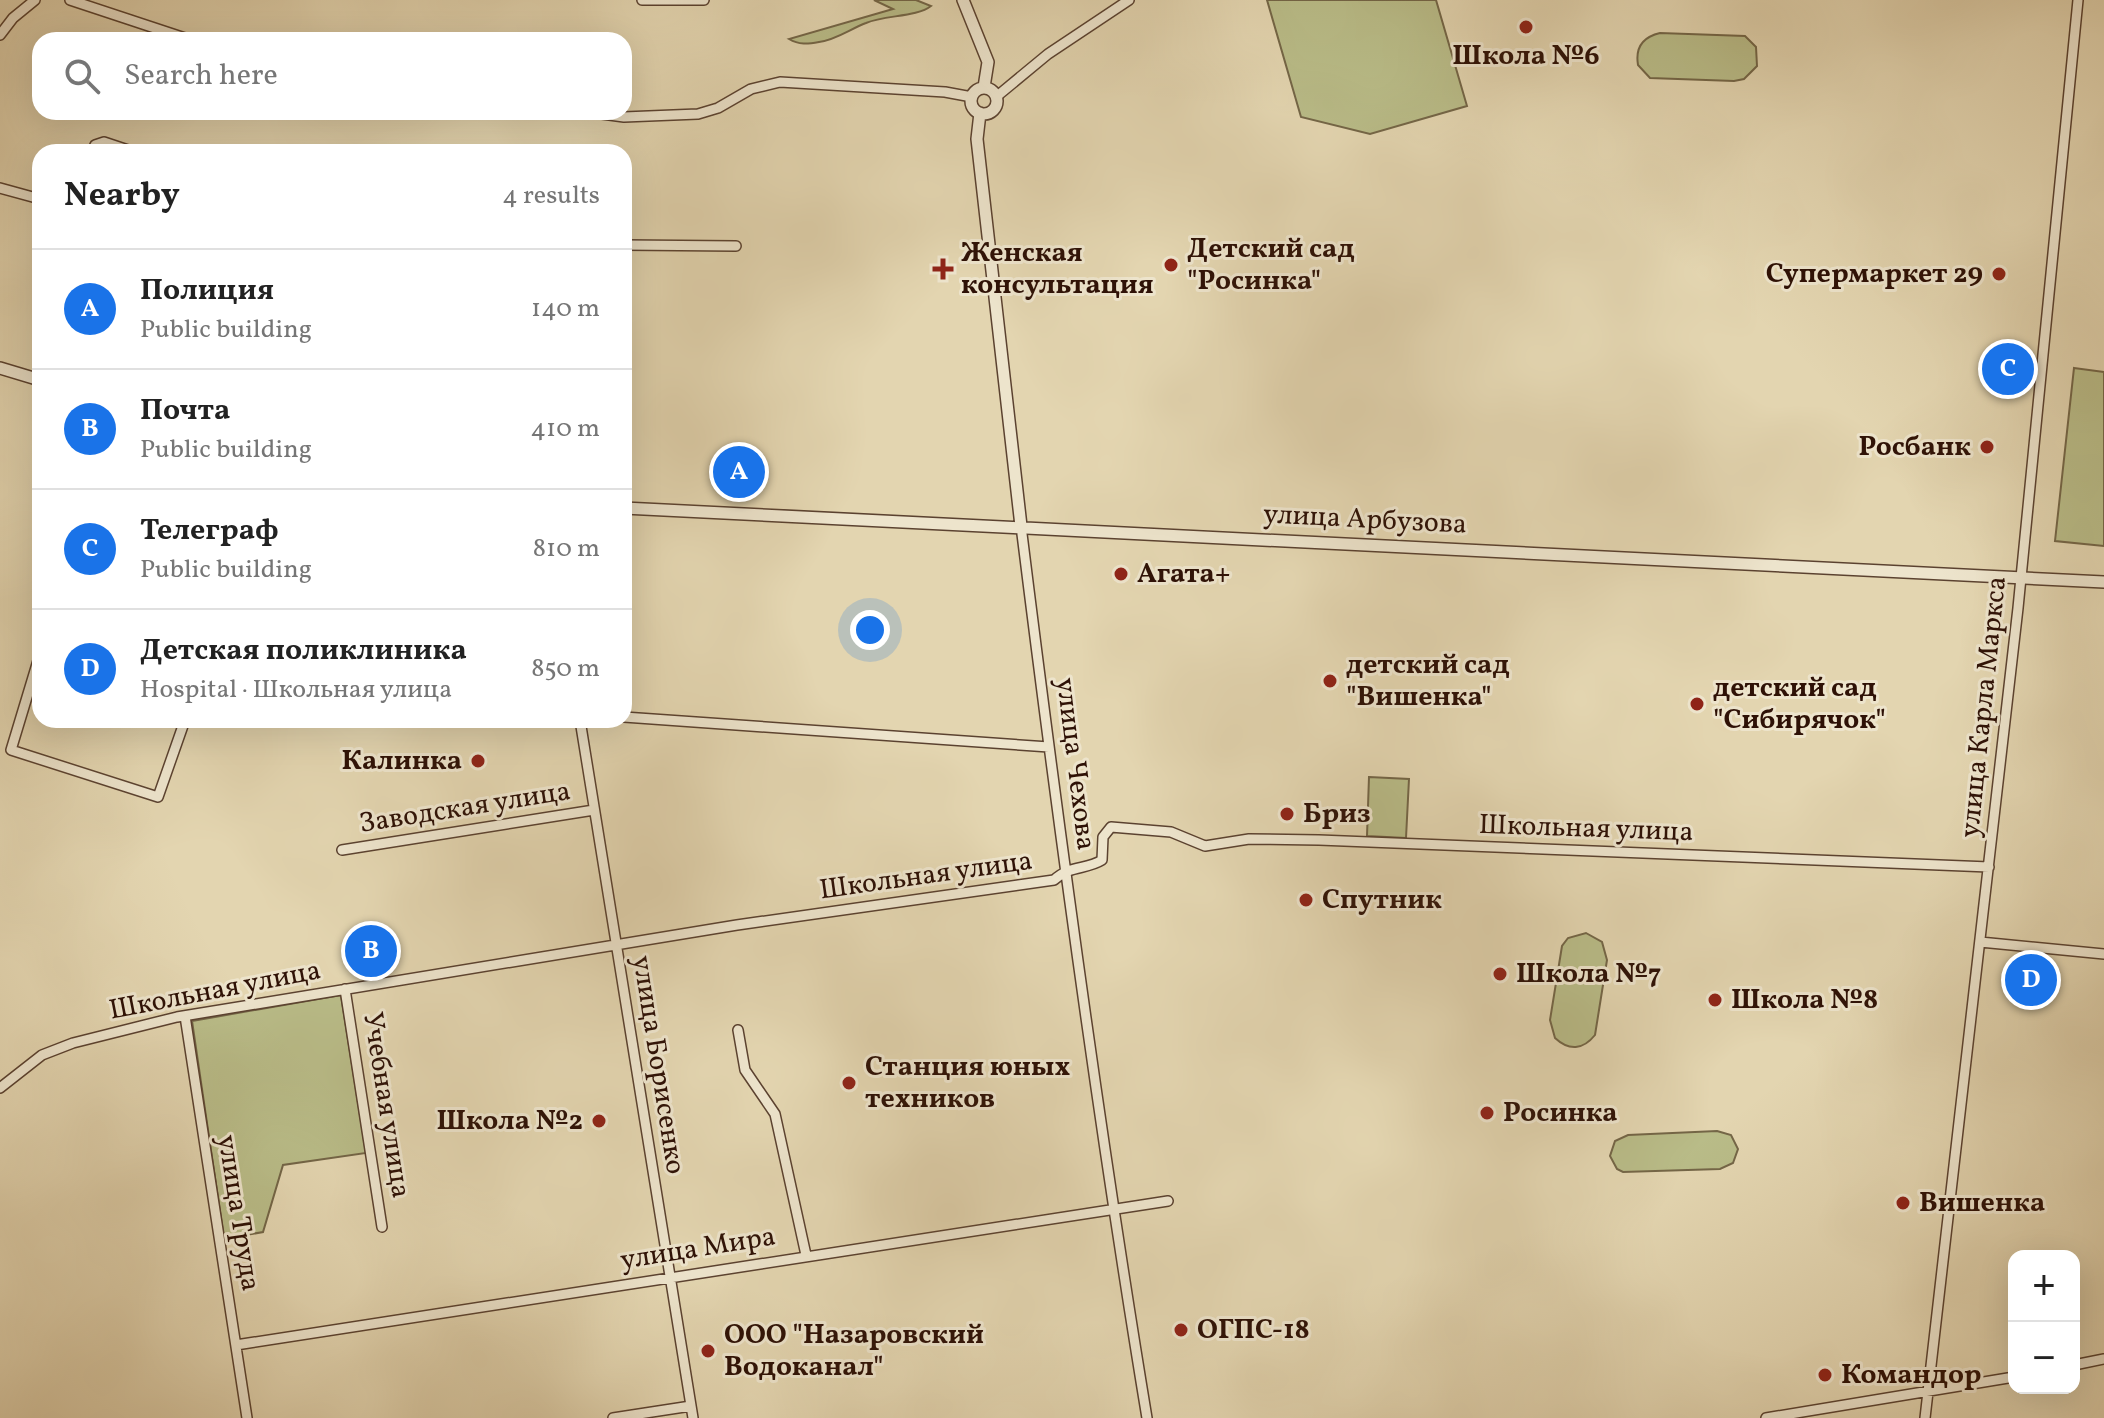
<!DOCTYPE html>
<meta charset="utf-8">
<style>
:root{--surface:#fff;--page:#f2f2f2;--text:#222;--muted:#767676;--line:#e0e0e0;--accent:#1a73e8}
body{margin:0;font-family:Vollkorn,serif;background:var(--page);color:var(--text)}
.controls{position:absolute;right:24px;bottom:24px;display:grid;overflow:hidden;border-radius:16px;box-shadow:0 8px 32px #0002}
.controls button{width:72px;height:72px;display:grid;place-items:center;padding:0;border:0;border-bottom:2px solid var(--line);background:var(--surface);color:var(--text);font:40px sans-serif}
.you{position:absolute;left:870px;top:630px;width:28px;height:28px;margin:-20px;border:6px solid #fff;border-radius:50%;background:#1a73e8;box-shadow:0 0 0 12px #1a73e833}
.badge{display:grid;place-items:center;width:52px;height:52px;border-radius:50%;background:var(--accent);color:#fff;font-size:26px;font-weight:700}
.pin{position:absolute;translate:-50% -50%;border:4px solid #fff;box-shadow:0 2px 8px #0006}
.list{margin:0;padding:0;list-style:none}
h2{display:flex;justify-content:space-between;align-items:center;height:104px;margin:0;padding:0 32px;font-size:34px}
h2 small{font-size:26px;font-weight:400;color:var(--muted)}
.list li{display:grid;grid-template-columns:52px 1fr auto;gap:24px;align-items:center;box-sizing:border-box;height:120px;padding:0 32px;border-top:2px solid var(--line)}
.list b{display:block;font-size:30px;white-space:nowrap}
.list p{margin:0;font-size:26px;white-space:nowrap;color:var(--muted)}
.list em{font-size:26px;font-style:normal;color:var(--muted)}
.icon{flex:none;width:44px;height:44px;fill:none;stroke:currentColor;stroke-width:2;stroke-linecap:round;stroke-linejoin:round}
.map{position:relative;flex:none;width:2104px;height:1418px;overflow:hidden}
.search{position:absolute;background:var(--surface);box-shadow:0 8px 32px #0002;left:32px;top:32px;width:600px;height:88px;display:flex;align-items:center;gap:20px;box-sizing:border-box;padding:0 28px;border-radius:24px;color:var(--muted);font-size:30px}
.panel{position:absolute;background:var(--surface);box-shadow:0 8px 32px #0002;left:32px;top:144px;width:600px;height:584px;border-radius:24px}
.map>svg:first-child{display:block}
</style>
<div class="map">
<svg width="2104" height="1418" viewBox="0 0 2104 1418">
<rect width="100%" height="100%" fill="#e3d5b0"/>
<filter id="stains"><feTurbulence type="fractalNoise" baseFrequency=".0025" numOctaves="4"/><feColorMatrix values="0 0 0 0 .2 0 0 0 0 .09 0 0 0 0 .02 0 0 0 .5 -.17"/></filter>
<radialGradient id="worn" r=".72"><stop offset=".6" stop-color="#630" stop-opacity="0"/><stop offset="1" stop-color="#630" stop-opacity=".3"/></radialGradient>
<path fill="#b9bc88" stroke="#746647" stroke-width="2" d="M 874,0 L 916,0 L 931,6 C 917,17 885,15 866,23 C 850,29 836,40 819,42 C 808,44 799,45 789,39 L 893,9 Z
M 1267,0 L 1436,0 L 1467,106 L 1370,134 L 1301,117 Z
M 1660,33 L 1745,36 L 1756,47 L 1757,66 L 1744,79 L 1734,81 L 1650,78 L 1638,65 C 1635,47 1643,37 1660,33 Z
M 2074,368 L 2104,372 L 2104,546 L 2055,541 Z
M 1369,777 L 1409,779 L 1406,838 L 1367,836 Z
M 1586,933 L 1602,942 L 1607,960 L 1595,1035 C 1583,1050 1569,1051 1555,1038 L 1550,1020 L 1562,946 L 1568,938 Z
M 341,995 L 366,1153 L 283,1165 L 263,1232 L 224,1239 L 192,1021 Z
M 1717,1131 L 1731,1135 L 1738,1149 L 1733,1163 L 1720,1169 L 1623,1172 L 1617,1169 L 1610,1156 L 1615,1141 L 1628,1135 Z"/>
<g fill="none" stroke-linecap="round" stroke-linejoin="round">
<g stroke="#5b4230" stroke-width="12">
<path id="minor" d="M 70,0 L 191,40
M 642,0 L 704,0
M 0,35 L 13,18 L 35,0
M 996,97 L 1048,54 L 1129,0
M 587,112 L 624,117 L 698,114 L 718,108 L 751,89 L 780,82 L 945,92 L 972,97
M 93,152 L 95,145 L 104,142 L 134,152
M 0,188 L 40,199
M 624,245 L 736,246
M 1021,526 C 1058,824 1098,1122 1147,1418
M 40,654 L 11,750 L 158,797 L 185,720
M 624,717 L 1049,747
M 580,720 L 693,1418
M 342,850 L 594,810
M 1980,942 L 2104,954
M 345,989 L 382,1227
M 185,1016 L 247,1418
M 738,1030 L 745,1070 L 775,1114 L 806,1255
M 0,1088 L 42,1055 L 73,1043 L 177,1017 L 737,925 L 1054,880 C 1070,865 1086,870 1102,860 L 1103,837 L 1111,827 L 1171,832 L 1205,846 L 1249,839 L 1319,840 L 1989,867
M 236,1345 L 1168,1201
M 2074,1365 L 2104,1359
M 613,1418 L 691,1406
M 1766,1418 L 2014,1377
M 1925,1418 L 2018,608 L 2078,0"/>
</g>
<g stroke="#5b4230" stroke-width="14">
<path id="tertiary" d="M 963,0 L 988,62 L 984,87
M971 101a13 13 0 1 1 26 0a13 13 0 1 1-26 0Z
M 980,113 L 977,139 L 1021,526
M 0,368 L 40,380
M 624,508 L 2104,582"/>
</g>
<use href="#minor" stroke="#ede4cc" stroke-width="9"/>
<use href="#tertiary" stroke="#ede4cc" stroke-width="11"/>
</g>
<g fill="#8f2418" stroke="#ede4cc" stroke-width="3">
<circle cx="1526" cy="27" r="8"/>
<circle cx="1171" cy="265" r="8"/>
<path d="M939 257h8v8h8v8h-8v8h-8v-8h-8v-8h8z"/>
<circle cx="1999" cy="274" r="8"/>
<circle cx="1987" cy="447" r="8"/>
<circle cx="1121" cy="574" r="8"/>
<circle cx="1330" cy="681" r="8"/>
<circle cx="1697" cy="704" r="8"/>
<circle cx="478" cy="761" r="8"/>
<circle cx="1287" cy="814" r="8"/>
<circle cx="1306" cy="900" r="8"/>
<circle cx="1500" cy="974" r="8"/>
<circle cx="1715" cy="1000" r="8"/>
<circle cx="849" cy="1083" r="8"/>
<circle cx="1487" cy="1113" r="8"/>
<circle cx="599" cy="1121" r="8"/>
<circle cx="1903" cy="1203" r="8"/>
<circle cx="1181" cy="1330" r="8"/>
<circle cx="708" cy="1351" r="8"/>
<circle cx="1825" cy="1375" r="8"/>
</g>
<g text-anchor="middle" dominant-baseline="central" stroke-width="6" stroke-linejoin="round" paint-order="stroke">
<g font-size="28" font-weight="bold" fill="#2e1106" stroke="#ede4cc" text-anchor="start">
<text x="1526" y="56" text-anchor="middle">Школа №6</text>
<text x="1187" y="249">Детский сад<tspan x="1187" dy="32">"Росинка"</tspan></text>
<text x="961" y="253">Женская<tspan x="961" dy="32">консультация</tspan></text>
<text x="1983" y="274" text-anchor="end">Супермаркет 29</text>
<text x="1971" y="447" text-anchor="end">Росбанк</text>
<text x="1137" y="574">Агата+</text>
<text x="1346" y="665">детский сад<tspan x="1346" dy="32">"Вишенка"</tspan></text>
<text x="1713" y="688">детский сад<tspan x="1713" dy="32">"Сибирячок"</tspan></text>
<text x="462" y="761" text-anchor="end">Калинка</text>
<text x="1303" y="814">Бриз</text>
<text x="1322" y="900">Спутник</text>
<text x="1516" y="974">Школа №7</text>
<text x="1731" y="1000">Школа №8</text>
<text x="865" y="1067">Станция юных<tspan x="865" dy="32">техников</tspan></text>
<text x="1503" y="1113">Росинка</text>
<text x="583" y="1121" text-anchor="end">Школа №2</text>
<text x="1919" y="1203">Вишенка</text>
<text x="1197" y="1330">ОГПС-18</text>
<text x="724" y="1335">ООО "Назаровский<tspan x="724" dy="32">Водоканал"</tspan></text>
<text x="1841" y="1375">Командор</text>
</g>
<g font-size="28" fill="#2e1106" stroke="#ede4cc">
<text transform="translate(1365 520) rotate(3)">улица Арбузова</text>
<text transform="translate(1984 707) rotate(-84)">улица Карла Маркса</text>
<text transform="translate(1075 764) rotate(83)">улица Чехова</text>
<text transform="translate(465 808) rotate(-9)">Заводская улица</text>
<text transform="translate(1586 829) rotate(2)">Школьная улица</text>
<text transform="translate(926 876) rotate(-8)">Школьная улица</text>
<text transform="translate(215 991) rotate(-11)">Школьная улица</text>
<text transform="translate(658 1065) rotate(81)">улица Борисенко</text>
<text transform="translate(386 1105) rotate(81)">Учебная улица</text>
<text transform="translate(238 1213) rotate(81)">улица Труда</text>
<text transform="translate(698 1249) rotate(-9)">улица Мира</text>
</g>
</g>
<rect width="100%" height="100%" filter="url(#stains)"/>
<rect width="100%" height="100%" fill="url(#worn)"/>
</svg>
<div class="controls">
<button>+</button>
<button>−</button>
</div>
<div class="you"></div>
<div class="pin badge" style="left:739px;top:472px">A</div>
<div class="pin badge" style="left:371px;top:951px">B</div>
<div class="pin badge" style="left:2008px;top:369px">C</div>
<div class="pin badge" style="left:2031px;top:980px">D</div>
<div class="search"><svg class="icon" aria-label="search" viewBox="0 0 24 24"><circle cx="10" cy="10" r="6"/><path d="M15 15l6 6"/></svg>Search here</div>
<section class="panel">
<h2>Nearby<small>4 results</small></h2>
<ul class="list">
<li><span class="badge">A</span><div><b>Полиция</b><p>Public building</p></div><em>140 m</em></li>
<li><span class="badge">B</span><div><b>Почта</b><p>Public building</p></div><em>410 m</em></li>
<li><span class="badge">C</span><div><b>Телеграф</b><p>Public building</p></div><em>810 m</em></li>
<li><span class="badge">D</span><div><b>Детская поликлиника</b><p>Hospital · Школьная улица</p></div><em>850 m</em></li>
</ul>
</section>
</div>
